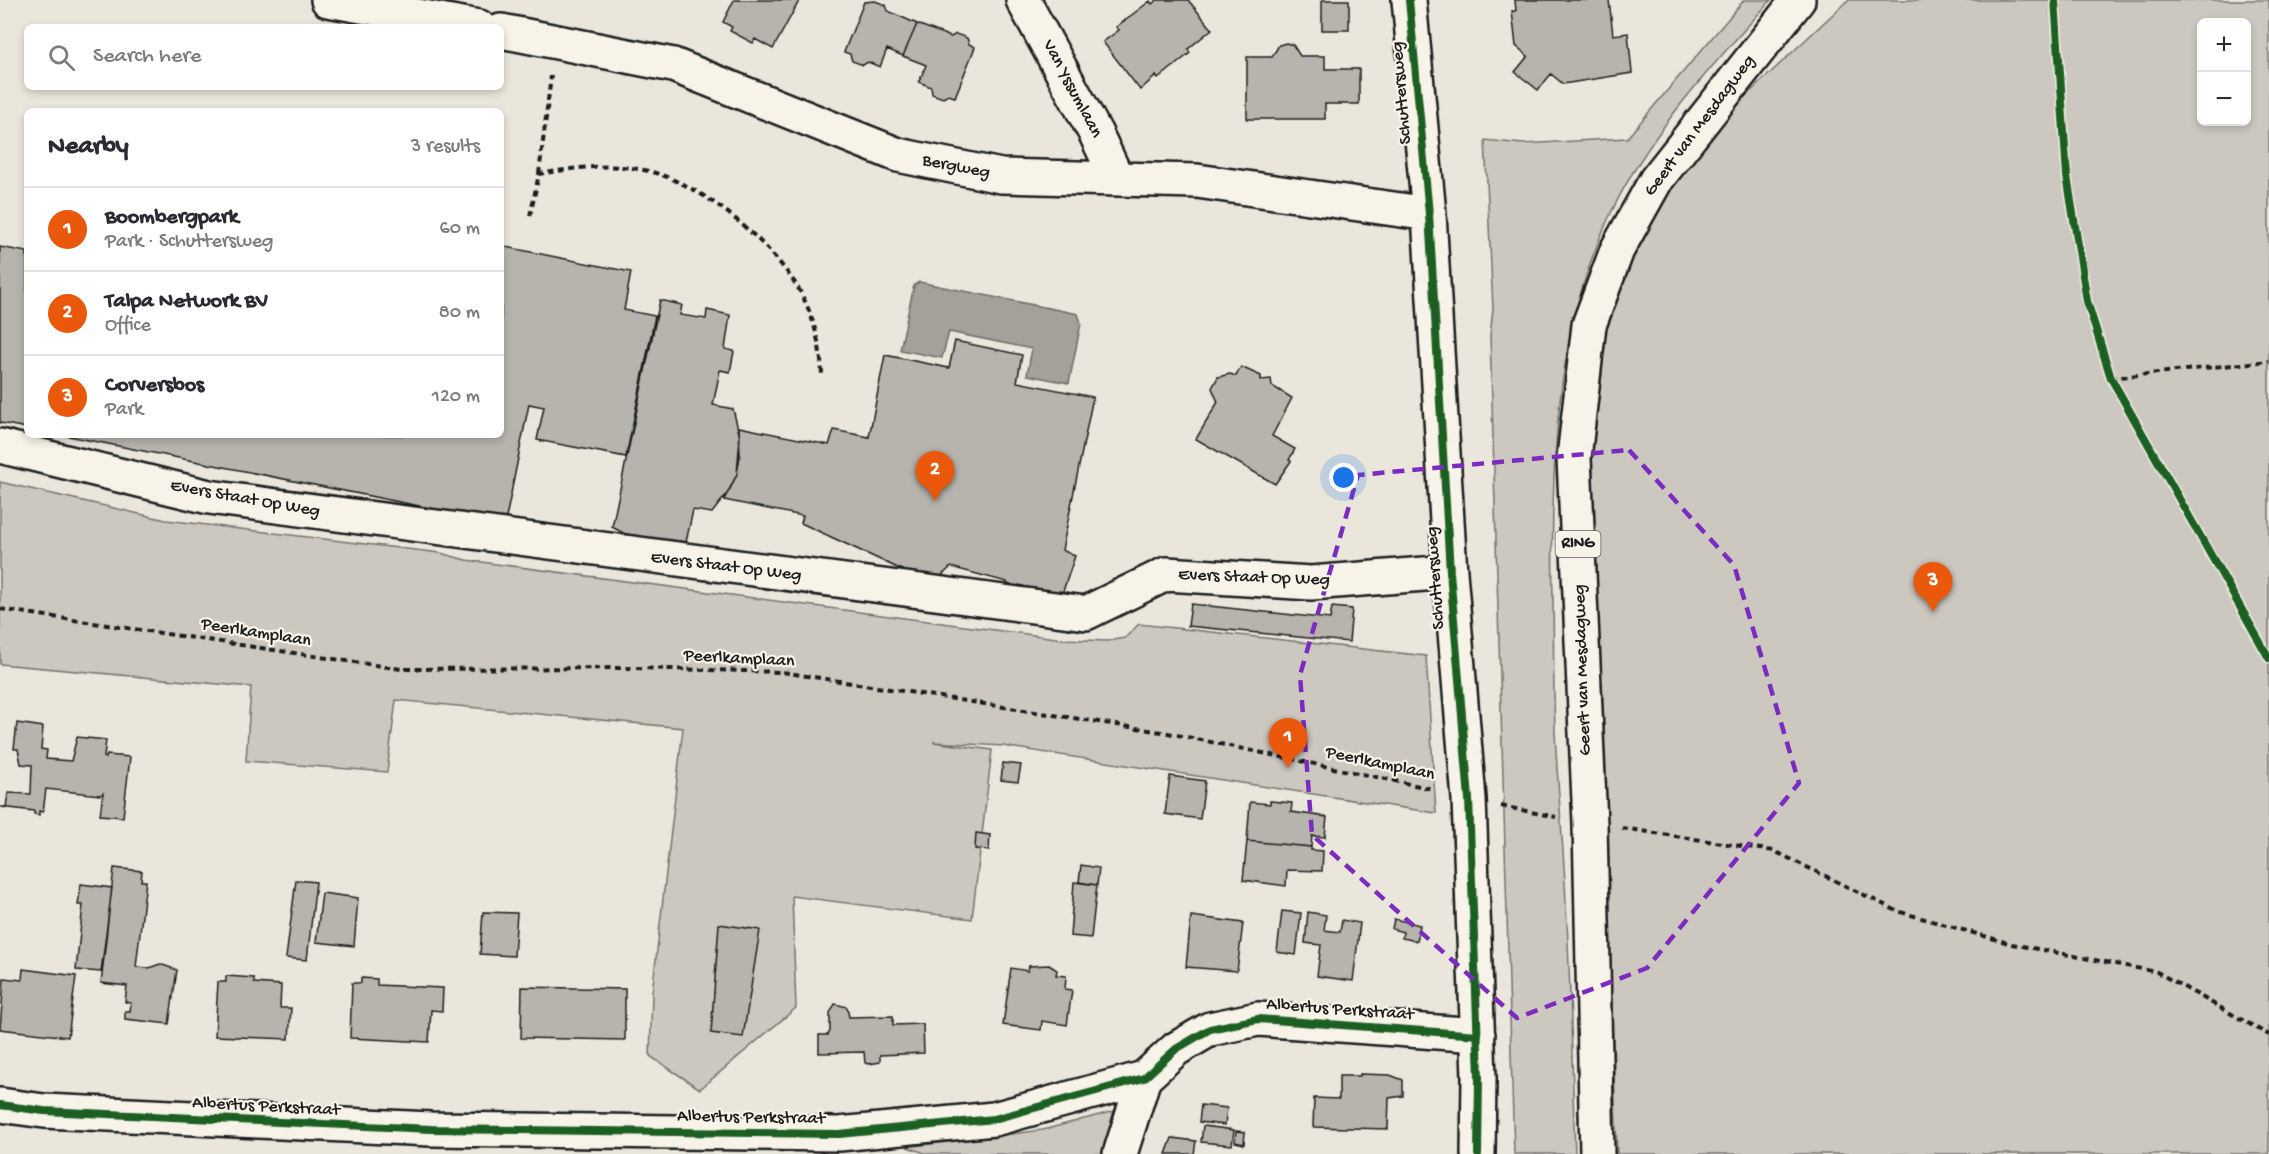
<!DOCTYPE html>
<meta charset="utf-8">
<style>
:root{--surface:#fff;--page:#f2f2f3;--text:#2b2b33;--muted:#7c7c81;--line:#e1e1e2;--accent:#ea580c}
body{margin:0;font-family:"Gochi Hand",sans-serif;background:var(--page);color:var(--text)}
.controls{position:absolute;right:18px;top:18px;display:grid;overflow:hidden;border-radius:9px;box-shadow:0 3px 9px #0003}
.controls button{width:54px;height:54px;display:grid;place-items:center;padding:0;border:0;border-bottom:2px solid var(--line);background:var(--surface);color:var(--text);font:30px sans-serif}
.you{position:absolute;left:1344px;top:478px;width:21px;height:21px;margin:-15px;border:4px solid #fff;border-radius:50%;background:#1a73e8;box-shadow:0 0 0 9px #1a73e833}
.badge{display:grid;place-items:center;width:39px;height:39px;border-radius:50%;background:var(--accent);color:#fff;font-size:20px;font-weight:700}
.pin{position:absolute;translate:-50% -50px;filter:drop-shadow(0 2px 3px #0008)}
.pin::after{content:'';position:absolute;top:32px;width:21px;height:18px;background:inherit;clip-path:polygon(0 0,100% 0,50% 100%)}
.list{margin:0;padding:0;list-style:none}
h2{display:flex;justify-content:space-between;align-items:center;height:78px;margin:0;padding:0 24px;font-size:26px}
h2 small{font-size:20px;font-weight:400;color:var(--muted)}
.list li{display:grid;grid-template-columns:39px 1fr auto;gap:18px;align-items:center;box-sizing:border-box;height:84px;padding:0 24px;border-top:2px solid var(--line)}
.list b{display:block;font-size:22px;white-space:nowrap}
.list p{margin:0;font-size:20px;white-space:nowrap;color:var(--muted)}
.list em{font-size:20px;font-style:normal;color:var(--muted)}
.icon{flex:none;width:33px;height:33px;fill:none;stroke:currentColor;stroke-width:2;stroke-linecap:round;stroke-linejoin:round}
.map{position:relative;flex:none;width:2269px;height:1154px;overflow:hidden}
.search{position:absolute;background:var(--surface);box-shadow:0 3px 9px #0003;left:24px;top:24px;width:480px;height:66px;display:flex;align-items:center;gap:15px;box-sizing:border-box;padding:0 21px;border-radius:9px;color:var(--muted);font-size:22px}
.panel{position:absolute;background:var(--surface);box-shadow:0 3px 9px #0003;left:24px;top:108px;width:480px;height:330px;border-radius:9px}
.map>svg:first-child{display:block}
</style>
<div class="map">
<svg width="2269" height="1154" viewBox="0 0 2269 1154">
<rect width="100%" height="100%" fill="#eae6dc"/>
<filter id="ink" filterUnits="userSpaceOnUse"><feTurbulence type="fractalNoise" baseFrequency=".0167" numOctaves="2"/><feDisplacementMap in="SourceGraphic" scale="12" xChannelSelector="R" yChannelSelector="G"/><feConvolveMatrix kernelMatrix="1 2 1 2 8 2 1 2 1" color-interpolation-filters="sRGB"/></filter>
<g filter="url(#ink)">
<path fill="#ccc8c0" stroke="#74726e" stroke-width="1.5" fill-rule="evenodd" d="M 1744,0 L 1771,0 C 1712,66 1648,134 1610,215 C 1553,334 1551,475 1553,604 C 1554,653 1553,702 1556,751 C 1559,802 1564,853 1566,904 C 1571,987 1572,1071 1575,1154 L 1514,1154 L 1490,335 L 1493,309 L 1485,140 L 1523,144 L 1627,138 Z
M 1848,0 L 2269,0 L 2269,1154 L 1617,1154 L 1590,399 L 1623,261 L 1701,138 ZM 2202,22 L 2246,22 L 2246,122 L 2202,122 Z
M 0,482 L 166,520 L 440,553 L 466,560 L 1063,639 L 1107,641 L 1125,638 L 1139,624 L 1426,656 L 1436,813 L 1003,746 L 933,742 L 992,750 L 972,919 L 792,896 L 796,1008 L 700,1089 L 650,1056 L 652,993 L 683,728 L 396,700 L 387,772 L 246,761 L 251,687 L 0,664 Z
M 1114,1111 L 1103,1154 L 928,1154 L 907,1147 L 1043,1130 Z"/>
<path fill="#a3a19a" stroke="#6d6c68" stroke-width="1.5" d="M 919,282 L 1078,314 L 1081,323 L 1069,383 L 1027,375 L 1032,349 L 949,332 L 942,358 L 900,350 L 914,285 Z"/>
<path fill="#b6b4ac" stroke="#1c1c1c" stroke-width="1.5" d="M 734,0 L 797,0 L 799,1 L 773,49 L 755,39 L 753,43 L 730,31 L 732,27 L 723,22 Z
M 1157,0 L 1188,0 L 1212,29 L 1188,49 L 1190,53 L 1158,79 L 1156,76 L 1140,90 L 1103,42 L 1119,30 L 1116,27 L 1150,1 L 1152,4 Z
M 1322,0 L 1349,0 L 1349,30 L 1322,30 Z
M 1515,0 L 1609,0 L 1613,35 L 1628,33 L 1632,73 L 1563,84 L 1551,74 L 1538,90 L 1515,72 L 1528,56 L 1516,46 L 1512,11 L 1516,11 Z
M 875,1 L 886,5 L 888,11 L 917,24 L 903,56 L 887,49 L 880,67 L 868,62 L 863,65 L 852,61 L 850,54 L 844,52 L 864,2 Z
M 917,24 L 951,37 L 956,34 L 967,38 L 969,44 L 975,47 L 955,97 L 948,95 L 943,98 L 932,94 L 931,87 L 919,82 L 926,65 L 903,56 Z
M 1286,43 L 1293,45 L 1300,56 L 1325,56 L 1325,69 L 1359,69 L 1359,104 L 1325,104 L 1325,119 L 1247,119 L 1247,57 L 1272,57 L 1279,45 Z
M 501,246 L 631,272 L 624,310 L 655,316 L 626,457 L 537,440 L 544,407 L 529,404 L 505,523 L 63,435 L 501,435 Z
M 0,247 L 27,252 L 27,428 L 0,423 Z
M 660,300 L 682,305 L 680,315 L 706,319 L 707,310 L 730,315 L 725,349 L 734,351 L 730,372 L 720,370 L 713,405 L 733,409 L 740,437 L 737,474 L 729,491 L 712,513 L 693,510 L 686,542 L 631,537 L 612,527 Z
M 955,341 L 1022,355 L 1017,382 L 1093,397 L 1062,550 L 1075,556 L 1061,597 L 1019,585 L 1018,589 L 1006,586 L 1007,582 L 951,567 L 932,584 L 801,523 L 803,516 L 724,500 L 737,474 L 740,456 L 739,427 L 829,445 L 834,430 L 869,437 L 885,355 L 949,368 Z
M 1241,367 L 1261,376 L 1261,380 L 1271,379 L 1272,386 L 1292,398 L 1272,436 L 1295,449 L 1289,460 L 1291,461 L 1275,484 L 1196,439 L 1218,402 L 1212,388 L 1218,377 L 1230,374 L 1236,376 Z
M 1191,604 L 1330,619 L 1332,607 L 1352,609 L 1349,642 L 1188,626 Z
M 17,723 L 43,727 L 41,749 L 47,750 L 46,759 L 71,761 L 77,737 L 106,740 L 104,757 L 106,758 L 107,755 L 130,757 L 123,817 L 100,815 L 103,793 L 100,795 L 46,789 L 43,812 L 39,811 L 39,815 L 34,814 L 34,811 L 1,807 L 6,807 L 8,793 L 31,794 L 32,765 L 21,764 L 18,749 L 14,749 Z
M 1003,763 L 1021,765 L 1018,782 L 1001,780 Z
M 1170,776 L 1205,781 L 1200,819 L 1165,814 Z
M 1270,801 L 1292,803 L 1291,812 L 1327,817 L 1325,837 L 1312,836 L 1311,847 L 1247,841 L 1250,802 L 1270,804 Z
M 976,833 L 990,835 L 989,850 L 975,849 Z
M 1247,841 L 1311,847 L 1311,850 L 1323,851 L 1322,871 L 1287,870 L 1286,886 L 1243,880 Z
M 1081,865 L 1099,868 L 1097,885 L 1079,882 Z
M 114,868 L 142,871 L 141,881 L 146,881 L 136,967 L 149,968 L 160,964 L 177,970 L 169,1024 L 125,1019 L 125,1011 L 130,1011 L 131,1003 L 125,1002 L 127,986 L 101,983 Z
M 296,880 L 316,882 L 307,960 L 286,958 Z
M 1074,882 L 1097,885 L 1091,938 L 1070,936 Z
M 81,884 L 112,888 L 101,972 L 76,970 L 83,905 L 78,905 Z
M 322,893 L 358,898 L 354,946 L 316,942 Z
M 1282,911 L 1301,913 L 1296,955 L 1277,952 Z
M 483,912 L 517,913 L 514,956 L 480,954 Z
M 1308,912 L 1326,915 L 1324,930 L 1340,932 L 1342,920 L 1360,923 L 1353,981 L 1317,976 L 1321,945 L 1305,943 Z
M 1191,916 L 1243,923 L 1237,971 L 1186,967 Z
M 1394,919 L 1420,925 L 1417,941 L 1402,938 L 1403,932 L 1392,929 Z
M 719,924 L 760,930 L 743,1037 L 711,1033 Z
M 1049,965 L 1057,970 L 1056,975 L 1066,976 L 1065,989 L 1072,990 L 1067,1025 L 1042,1021 L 1041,1030 L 1003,1025 L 1011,968 L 1028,971 L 1029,966 Z
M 23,969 L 76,976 L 68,1037 L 0,1029 L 4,978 L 22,980 Z
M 226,976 L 254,978 L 254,983 L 281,985 L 280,1008 L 291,1008 L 289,1039 L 215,1036 L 218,982 L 226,982 Z
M 361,978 L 377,979 L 377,985 L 443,988 L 442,1011 L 431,1010 L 429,1042 L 350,1038 L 352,983 L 361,983 Z
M 522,987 L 625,989 L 625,1040 L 521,1038 Z
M 835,1004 L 847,1007 L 849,1017 L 893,1016 L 893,1025 L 923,1024 L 924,1053 L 880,1055 L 880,1062 L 869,1064 L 865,1063 L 864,1052 L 819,1053 L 819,1035 L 828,1035 L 830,1031 L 830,1013 Z
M 1360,1074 L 1390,1075 L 1403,1080 L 1403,1096 L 1389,1098 L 1388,1129 L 1313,1127 L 1314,1098 L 1339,1099 L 1339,1076 L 1360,1076 Z
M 1201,1105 L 1227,1108 L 1225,1125 L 1199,1122 Z
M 1203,1126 L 1234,1130 L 1232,1145 L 1201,1142 Z
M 1236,1131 L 1245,1132 L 1244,1144 L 1235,1142 Z
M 1172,1138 L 1196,1141 L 1194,1154 L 1166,1154 Z"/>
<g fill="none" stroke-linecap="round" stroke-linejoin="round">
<g stroke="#1c1c1c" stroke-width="38">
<path id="minor" d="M 328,0 L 479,27
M 1023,0 L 1096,134 L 1117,179
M 1409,0 L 1429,214 L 1450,572 L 1469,799 L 1479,1077 L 1478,1154
M 501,31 L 673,65 L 898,155 L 1001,176 L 1197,181 L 1429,214
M 0,446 L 209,497 L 1086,613 L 1166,574 L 1311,583 L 1450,572
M 0,1105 L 44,1111 L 431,1129 L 839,1134 L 994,1119 L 1144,1078 L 1176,1049 L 1210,1029 L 1258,1019 L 1478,1035
M 1120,1154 L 1144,1078"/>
</g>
<g stroke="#1c1c1c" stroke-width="38">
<path id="major" d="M 1597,1154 L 1590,824 L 1574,458 L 1589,325 L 1617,250 L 1656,180 L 1798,0"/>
</g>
<path stroke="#1c1c1c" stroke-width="4" stroke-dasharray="6 4.5" stroke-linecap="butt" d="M 539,174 L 551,76
M 530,216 L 539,174 C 574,168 608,163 644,170 C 700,182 763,236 795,283 C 812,309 821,344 822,375
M 2111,378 L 2269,361
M 0,609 L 401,669 L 634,668 L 782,672 L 1168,733 L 1433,789
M 1501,806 L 1556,817
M 1622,828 L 1774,851 L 1897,911 L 2012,944 L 2157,972 L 2269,1035"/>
<use href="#minor" stroke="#f7f3e8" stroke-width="33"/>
<use href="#major" stroke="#f7f3e8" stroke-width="33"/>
<g stroke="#f7f3e8" stroke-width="11">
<path id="cycleway" d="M 1409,0 L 1429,214 L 1450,572 L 1469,799 L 1479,1077 L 1478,1154
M 2055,0 L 2067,176 L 2087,301 L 2111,378 L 2269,658
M 0,1105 L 44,1111 L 431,1129 L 839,1134 L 994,1119 L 1144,1078 L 1176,1049 L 1210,1029 L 1258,1019 L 1478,1035"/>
</g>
<use href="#cycleway" stroke="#1b5e20" stroke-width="8"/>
</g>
</g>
<path fill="none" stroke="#7b2cbf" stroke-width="4.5" stroke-dasharray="12 8" stroke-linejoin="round" d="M 1629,450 L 1734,565 L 1799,783 L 1647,968 L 1517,1018 L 1312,835 L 1300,675 L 1358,475 Z"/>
<g text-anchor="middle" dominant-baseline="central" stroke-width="4.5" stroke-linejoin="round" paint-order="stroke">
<rect fill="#f7f3e8" stroke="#5e5c59" stroke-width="1.5" x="1555.5" y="531" width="45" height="26" rx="4.5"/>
<g font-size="16" font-weight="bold" fill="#1c1c1c">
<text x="1578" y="544">RING</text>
</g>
<g font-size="18" fill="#1c1c1c" stroke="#f7f3e8">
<text transform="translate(1072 89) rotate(62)">Van Yssumlaan</text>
<text transform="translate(1402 93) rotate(-95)">Schuttersweg</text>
<text transform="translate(1700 126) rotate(-53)">Geert van Mesdagweg</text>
<text transform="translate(956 167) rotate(11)">Bergweg</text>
<text transform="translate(245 499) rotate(10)">Evers Staat Op Weg</text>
<text transform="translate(726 567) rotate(7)">Evers Staat Op Weg</text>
<text transform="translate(1254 578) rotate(2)">Evers Staat Op Weg</text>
<text transform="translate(1436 578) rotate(-94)">Schuttersweg</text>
<text transform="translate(256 633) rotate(9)">Peerlkamplaan</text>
<text transform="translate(739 659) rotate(3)">Peerlkamplaan</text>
<text transform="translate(1583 670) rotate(-92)">Geert van Mesdagweg</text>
<text transform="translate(1380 764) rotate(12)">Peerlkamplaan</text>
<text transform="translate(1340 1010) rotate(4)">Albertus Perkstraat</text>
<text transform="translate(266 1107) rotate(3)">Albertus Perkstraat</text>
<text transform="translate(751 1118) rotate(1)">Albertus Perkstraat</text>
</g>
</g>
</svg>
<div class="controls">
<button>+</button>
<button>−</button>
</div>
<div class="you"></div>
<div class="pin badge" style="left:1288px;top:768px">1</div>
<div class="pin badge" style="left:935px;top:501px">2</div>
<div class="pin badge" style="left:1933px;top:612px">3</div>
<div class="search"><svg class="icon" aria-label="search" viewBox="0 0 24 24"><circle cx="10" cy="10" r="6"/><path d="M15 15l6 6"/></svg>Search here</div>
<section class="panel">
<h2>Nearby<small>3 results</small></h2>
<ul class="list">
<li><span class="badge">1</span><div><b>Boombergpark</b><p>Park · Schuttersweg</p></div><em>60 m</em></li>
<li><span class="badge">2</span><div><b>Talpa Network BV</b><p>Office</p></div><em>80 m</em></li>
<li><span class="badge">3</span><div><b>Corversbos</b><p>Park</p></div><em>120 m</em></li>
</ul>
</section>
</div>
